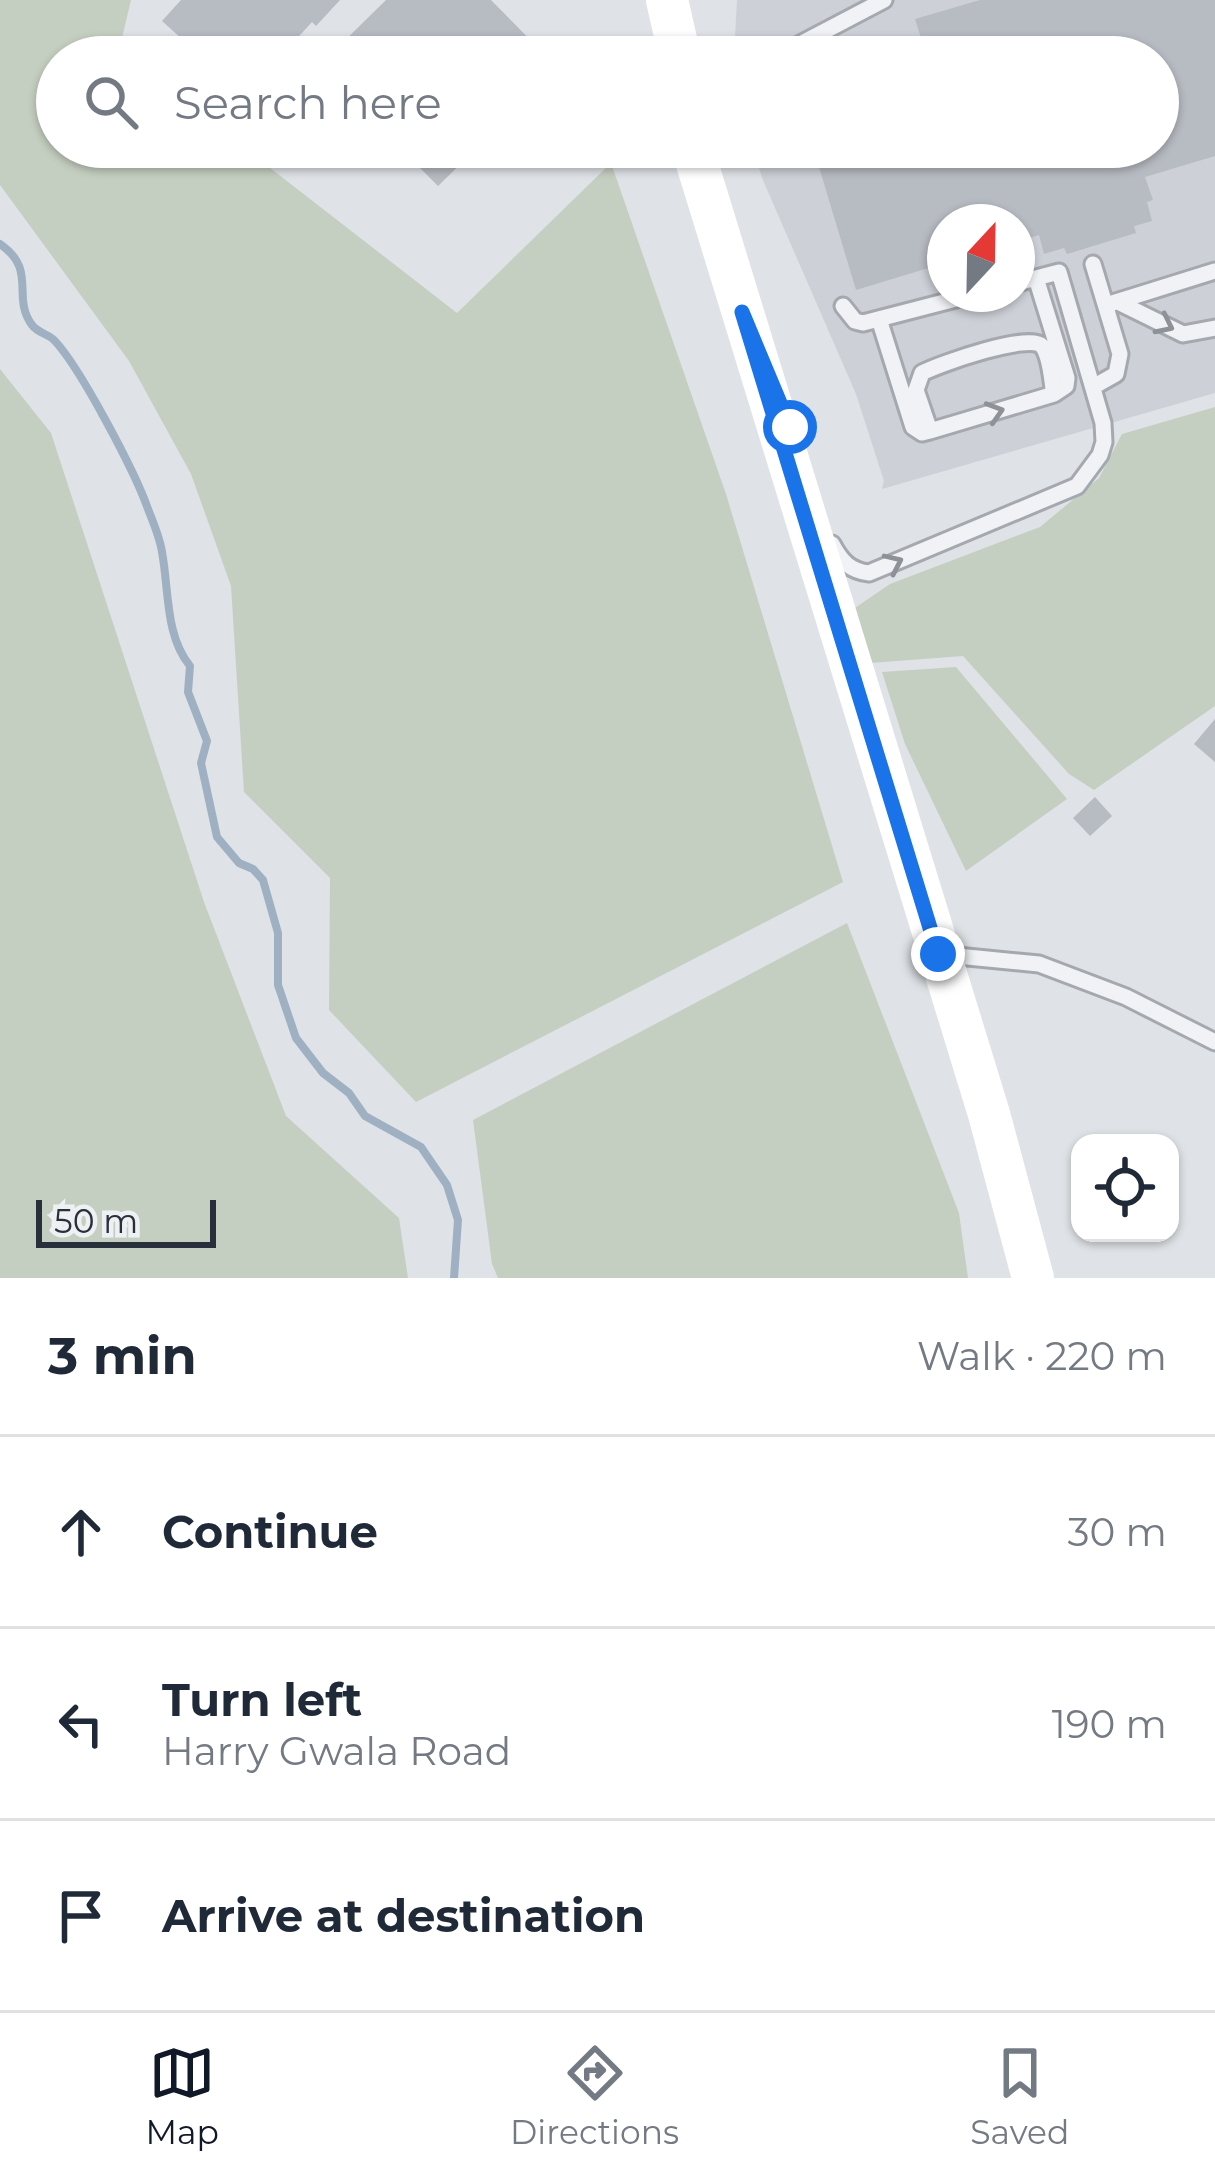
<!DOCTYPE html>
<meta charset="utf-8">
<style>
:root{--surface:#fff;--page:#f2f2f3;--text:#1f2937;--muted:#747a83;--line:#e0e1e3;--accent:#111827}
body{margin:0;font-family:Montserrat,sans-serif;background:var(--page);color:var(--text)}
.controls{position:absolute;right:36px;bottom:36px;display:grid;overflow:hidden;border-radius:24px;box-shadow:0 3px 9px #0004}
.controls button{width:108px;height:108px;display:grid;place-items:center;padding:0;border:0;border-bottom:3px solid var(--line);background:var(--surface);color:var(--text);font:60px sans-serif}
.compass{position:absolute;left:927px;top:204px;width:108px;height:108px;border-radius:50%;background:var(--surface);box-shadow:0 3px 9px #0004;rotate:22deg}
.scale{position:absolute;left:36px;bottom:30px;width:180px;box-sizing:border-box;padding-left:12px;border:6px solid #2a303b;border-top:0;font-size:33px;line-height:42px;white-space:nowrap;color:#2a303b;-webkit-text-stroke:9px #eef1f4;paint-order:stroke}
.stop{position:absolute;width:36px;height:36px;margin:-27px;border:9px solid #1a73e8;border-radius:50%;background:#fff}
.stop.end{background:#1a73e8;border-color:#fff;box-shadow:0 3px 12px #0008}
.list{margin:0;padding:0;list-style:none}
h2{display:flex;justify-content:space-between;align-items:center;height:156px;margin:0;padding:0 48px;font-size:51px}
h2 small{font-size:39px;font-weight:400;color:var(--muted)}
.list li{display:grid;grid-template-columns:78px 1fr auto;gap:36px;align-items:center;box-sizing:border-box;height:192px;padding:0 48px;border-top:3px solid var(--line)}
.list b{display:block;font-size:45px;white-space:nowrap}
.list p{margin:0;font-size:39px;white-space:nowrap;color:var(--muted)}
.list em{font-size:39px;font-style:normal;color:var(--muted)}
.icon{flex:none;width:66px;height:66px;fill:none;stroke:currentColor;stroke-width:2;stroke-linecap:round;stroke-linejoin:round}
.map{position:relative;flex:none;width:1215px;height:1278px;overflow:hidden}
.search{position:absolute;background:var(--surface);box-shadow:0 3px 9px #0004;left:36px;right:36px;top:36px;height:132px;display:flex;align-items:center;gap:30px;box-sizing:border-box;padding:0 42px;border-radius:66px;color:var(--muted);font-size:45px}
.sheet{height:732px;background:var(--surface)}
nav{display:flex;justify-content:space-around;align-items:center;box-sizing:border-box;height:168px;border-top:3px solid var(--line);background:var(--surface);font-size:33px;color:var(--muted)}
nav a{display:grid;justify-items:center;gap:6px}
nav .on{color:var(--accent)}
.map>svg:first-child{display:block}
</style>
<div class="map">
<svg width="1215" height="1278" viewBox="0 0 1215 1278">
<rect width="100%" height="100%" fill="#dfe2e6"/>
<path fill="#cdd1d7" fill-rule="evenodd" d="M 737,0 L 1215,0 L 1215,393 L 882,489 L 884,481 L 856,394 L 762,178 L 753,147 L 1158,147 L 1158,57 L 734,57 ZM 945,222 L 1017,222 L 1017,294 L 945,294 Z"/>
<path fill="#c5cfc1" d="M 0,0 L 131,0 L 122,38 L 143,57 L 57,57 L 57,147 L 243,147 L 457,313 L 611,163 L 726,494 L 843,882 L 416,1102 L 329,1010 L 330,878 L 244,792 L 231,586 L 191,474 L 129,361 L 0,185 Z
M 0,369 L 51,433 L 204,902 L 286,1116 L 399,1218 L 408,1278 L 0,1278 Z
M 1215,407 L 1215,706 L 1094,790 L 1069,774 L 963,656 L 870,663 L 852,610 L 890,584 L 1040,527 L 1099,478 L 1122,434 Z
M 956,667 L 1067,799 L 966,871 L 905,744 L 882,672 Z
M 847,923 L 959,1213 L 968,1278 L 498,1278 L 492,1264 L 473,1120 Z"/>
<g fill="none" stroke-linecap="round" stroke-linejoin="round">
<path stroke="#9eb0c2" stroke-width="8" d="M 0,244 C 38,270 11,297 32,325 C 38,333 48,334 54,340 C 80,367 135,472 148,509 C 153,522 160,538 162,552 C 169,589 165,636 190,666 L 188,692 L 207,741 L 201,763 L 217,837 L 239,863 L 253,869 L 263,880 L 278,933 L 278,985 L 296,1038 L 323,1073 L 349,1093 L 365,1116 L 421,1147 L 447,1185 L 458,1220 L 454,1278"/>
</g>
<path fill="#b7bbc2" d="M 181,0 L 340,0 L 316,26 L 312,22 L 280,57 L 202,57 L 162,21 Z
M 386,0 L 491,0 L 547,57 L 328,57 Z
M 980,0 L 1215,0 L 1215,156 L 1145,177 L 1153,200 L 1147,202 L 1152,221 L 1134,226 L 1136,233 L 1067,254 L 1064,248 L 1044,254 L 1039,235 L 1017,242 L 1017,222 L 945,222 L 945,263 L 856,290 L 813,147 L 1158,147 L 1158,57 L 927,57 L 915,19 Z
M 865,47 L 869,57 L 818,57 L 834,51 L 835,56 Z
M 399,147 L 478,147 L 438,186 Z
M 1215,719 L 1215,762 L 1194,744 Z
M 1095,797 L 1112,816 L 1090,836 L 1073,818 Z"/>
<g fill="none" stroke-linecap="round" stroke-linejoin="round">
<g stroke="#a5a9af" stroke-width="21">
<path id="service" d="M 785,52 L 884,0
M 1118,302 L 1183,334 L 1215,328
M 1106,305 L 1215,271
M 843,306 L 855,321 L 863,323 L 975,294
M 879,319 L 913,427 L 922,433 L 930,431 L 1054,394 L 1066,386 L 1067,378 L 1036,278
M 1093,387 L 1116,374 L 1120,354 L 1093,264
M 930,431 L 916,390 L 922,373 C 939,364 1030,332 1042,346 C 1051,357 1051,380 1054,394
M 832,544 C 841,561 850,571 869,573 L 1077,486 L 1100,455 L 1104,442 L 1103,423 L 1059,272 L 1017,283
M 947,955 L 1039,964 L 1126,997 L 1215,1042"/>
</g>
<use href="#service" stroke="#f1f2f5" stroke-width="15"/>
<path stroke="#fff" stroke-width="42" d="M 667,0 L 680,57
M 692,147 L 989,1114 L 1033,1278"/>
</g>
<defs><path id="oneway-chevron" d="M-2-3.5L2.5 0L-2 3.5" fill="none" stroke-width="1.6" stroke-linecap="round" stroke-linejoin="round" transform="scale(3)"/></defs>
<g stroke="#8e9198">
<use href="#oneway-chevron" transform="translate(1165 325) rotate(26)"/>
<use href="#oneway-chevron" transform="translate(995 412) rotate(-17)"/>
<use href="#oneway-chevron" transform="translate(894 563) rotate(-25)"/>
</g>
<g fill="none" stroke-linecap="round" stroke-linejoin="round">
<path stroke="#1a73e8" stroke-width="15" d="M 790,427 L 742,312 L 938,954"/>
</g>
</svg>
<div class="controls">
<button><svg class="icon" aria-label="locate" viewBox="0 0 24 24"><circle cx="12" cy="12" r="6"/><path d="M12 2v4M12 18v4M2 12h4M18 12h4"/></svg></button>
</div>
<svg class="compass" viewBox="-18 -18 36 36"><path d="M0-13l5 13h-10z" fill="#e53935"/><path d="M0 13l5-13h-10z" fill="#747a83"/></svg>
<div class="scale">50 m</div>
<div class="stop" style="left:790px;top:427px"></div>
<div class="stop end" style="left:938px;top:954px"></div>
<div class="search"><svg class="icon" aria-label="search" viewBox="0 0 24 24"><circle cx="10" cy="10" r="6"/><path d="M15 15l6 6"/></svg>Search here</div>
</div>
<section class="sheet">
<h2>3 min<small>Walk · 220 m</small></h2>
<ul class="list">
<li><svg class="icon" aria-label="ahead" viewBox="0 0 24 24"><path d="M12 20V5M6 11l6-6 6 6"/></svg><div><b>Continue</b></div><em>30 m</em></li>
<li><svg class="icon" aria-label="left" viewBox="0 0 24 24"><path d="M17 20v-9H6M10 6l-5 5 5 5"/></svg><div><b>Turn left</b><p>Harry Gwala Road</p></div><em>190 m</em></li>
<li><svg class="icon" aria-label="arrive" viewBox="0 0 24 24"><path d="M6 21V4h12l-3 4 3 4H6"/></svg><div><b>Arrive at destination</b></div></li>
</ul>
</section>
<nav>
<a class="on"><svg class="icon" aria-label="map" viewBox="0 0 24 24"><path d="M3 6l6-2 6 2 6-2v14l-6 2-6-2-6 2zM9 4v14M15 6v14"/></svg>Map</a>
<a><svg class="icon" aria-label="directions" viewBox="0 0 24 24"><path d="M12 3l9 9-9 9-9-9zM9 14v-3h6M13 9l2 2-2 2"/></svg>Directions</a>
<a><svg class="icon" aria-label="saved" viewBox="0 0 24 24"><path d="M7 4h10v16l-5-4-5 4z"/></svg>Saved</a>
</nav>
